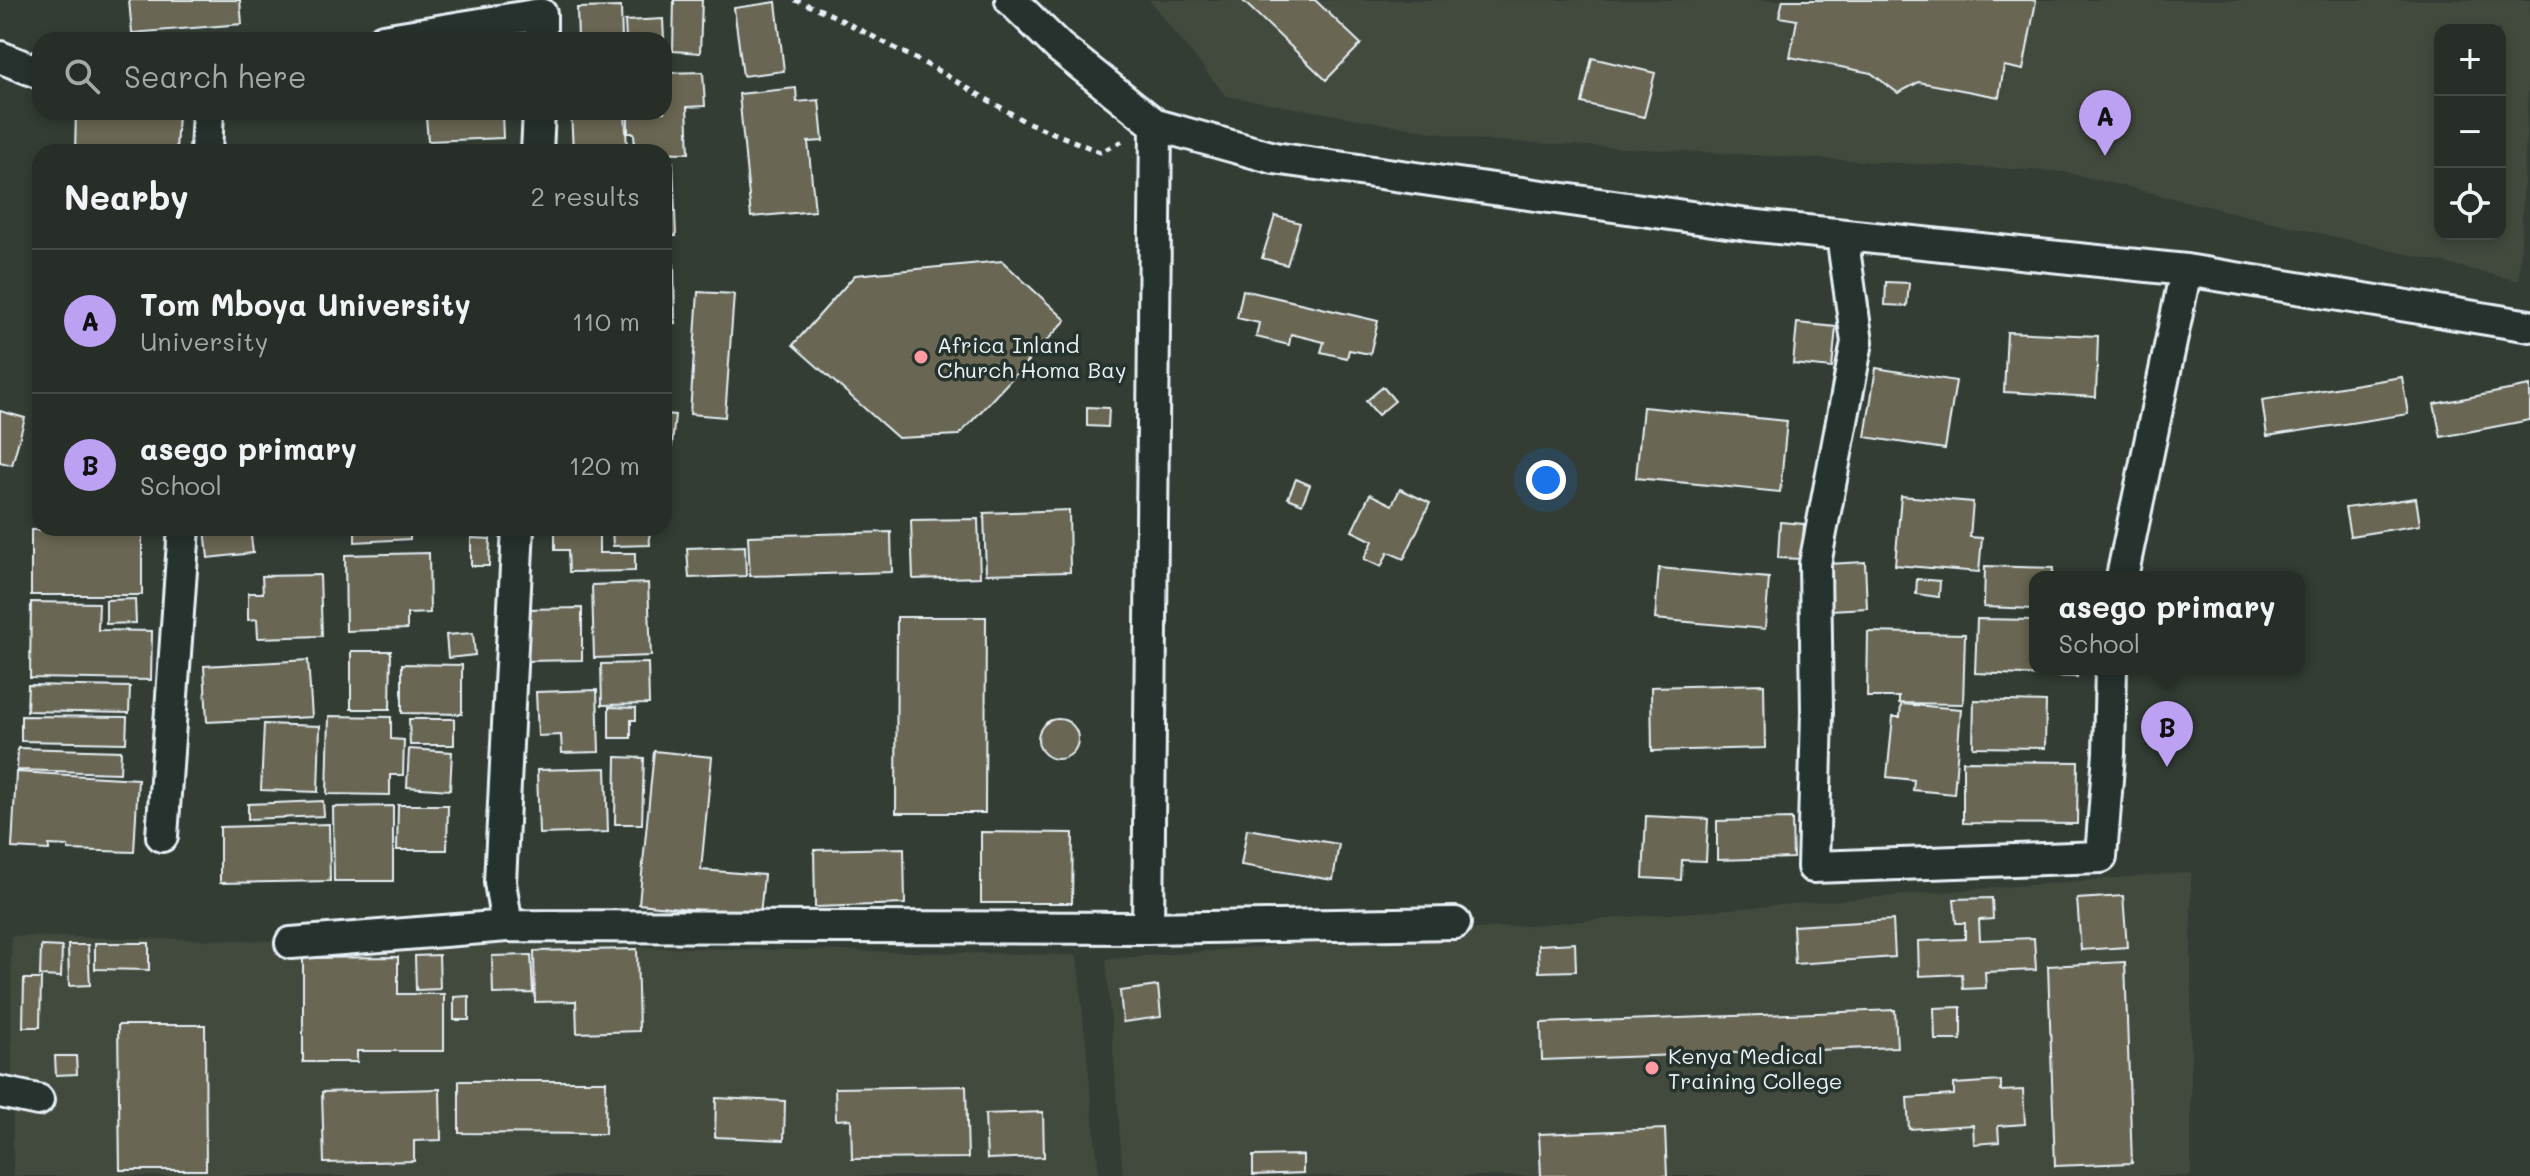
<!DOCTYPE html>
<meta charset="utf-8">
<style>
:root{--surface:#262e27;--page:#2e362f;--text:#f1f3f6;--muted:#a4a8a7;--line:#424a44;--accent:#bca0f2}
body{margin:0;font-family:Mali,sans-serif;background:var(--page);color:var(--text)}
.controls{position:absolute;right:24px;top:24px;display:grid;overflow:hidden;border-radius:16px;box-shadow:0 4px 12px #0003}
.controls button{width:72px;height:72px;display:grid;place-items:center;padding:0;border:0;border-bottom:2px solid var(--line);background:var(--surface);color:var(--text);font:40px sans-serif}
.you{position:absolute;left:1546px;top:480px;width:28px;height:28px;margin:-20px;border:6px solid #fff;border-radius:50%;background:#1a73e8;box-shadow:0 0 0 12px #1a73e833}
.badge{display:grid;place-items:center;width:52px;height:52px;border-radius:50%;background:var(--accent);color:#111;font-size:26px;font-weight:700}
.pin{position:absolute;translate:-50% -66px;filter:drop-shadow(0 2px 4px #0008)}
.pin::after{content:'';position:absolute;top:42px;width:28px;height:24px;background:inherit;clip-path:polygon(0 0,100% 0,50% 100%)}
.popup{position:absolute;left:2029px;top:571px;width:276px;height:104px;box-sizing:border-box;display:grid;place-content:center;border-radius:16px;background:var(--surface);filter:drop-shadow(0 2px 6px #0005);font-size:26px;white-space:nowrap;color:var(--muted)}
.popup b{font-size:30px;color:var(--text)}
.popup::after{content:'';position:absolute;left:50%;top:100%;margin-left:-16px;border:16px solid transparent;border-top-color:var(--surface)}
.list{margin:0;padding:0;list-style:none}
h2{display:flex;justify-content:space-between;align-items:center;height:104px;margin:0;padding:0 32px;font-size:34px}
h2 small{font-size:26px;font-weight:400;color:var(--muted)}
.list li{display:grid;grid-template-columns:52px 1fr auto;gap:24px;align-items:center;box-sizing:border-box;height:144px;padding:0 32px;border-top:2px solid var(--line)}
.list b{display:block;font-size:30px;white-space:nowrap}
.list p{margin:0;font-size:26px;white-space:nowrap;color:var(--muted)}
.list em{font-size:26px;font-style:normal;color:var(--muted)}
.icon{flex:none;width:44px;height:44px;fill:none;stroke:currentColor;stroke-width:2;stroke-linecap:round;stroke-linejoin:round}
.map{position:relative;flex:none;width:2530px;height:1176px;overflow:hidden}
.search{position:absolute;background:var(--surface);box-shadow:0 4px 12px #0003;left:32px;top:32px;width:640px;height:88px;display:flex;align-items:center;gap:20px;box-sizing:border-box;padding:0 28px;border-radius:24px;color:var(--muted);font-size:30px}
.panel{position:absolute;background:var(--surface);box-shadow:0 4px 12px #0003;left:32px;top:144px;width:640px;height:392px;border-radius:24px}
.map>svg:first-child{display:block}
</style>
<div class="map">
<svg width="2530" height="1176" viewBox="0 0 2530 1176">
<rect width="100%" height="100%" fill="#333d34"/>
<filter id="ink" filterUnits="userSpaceOnUse"><feTurbulence type="fractalNoise" baseFrequency=".0125" numOctaves="2"/><feDisplacementMap in="SourceGraphic" scale="16" xChannelSelector="R" yChannelSelector="G"/><feConvolveMatrix kernelMatrix="1 2 1 2 8 2 1 2 1" color-interpolation-filters="sRGB"/></filter>
<g filter="url(#ink)">
<path fill="#43493d" fill-rule="evenodd" d="M 1149,0 L 2530,0 L 2530,55 L 2519,281 L 2064,172 L 1478,140 L 1226,96 ZM 2440,30 L 2500,30 L 2500,234 L 2440,234 Z
M 2191,872 L 2191,1176 L 1123,1176 L 1106,959 Z
M 11,936 L 1077,955 L 1099,1176 L 13,1176 Z"/>
<path fill="#696652" stroke="#e8f1f8" stroke-width="2" d="M 129,0 L 240,0 L 242,24 L 132,33 Z
M 674,0 L 702,0 L 700,53 L 673,51 Z
M 1242,0 L 1315,0 L 1361,44 L 1326,80 Z
M 1783,0 L 2031,0 L 2036,1 L 2023,70 L 2004,66 L 1999,97 L 1919,82 L 1898,93 L 1871,73 L 1790,57 L 1797,20 L 1779,17 Z
M 776,2 L 784,71 L 743,76 L 734,8 Z
M 621,7 L 622,40 L 578,40 L 577,8 Z
M 663,19 L 664,40 L 626,40 L 625,21 Z
M 1592,58 L 1655,73 L 1644,117 L 1582,103 Z
M 703,72 L 705,106 L 687,107 L 689,153 L 635,152 L 634,133 L 628,133 L 628,112 L 664,112 L 664,73 Z
M 796,88 L 797,102 L 819,100 L 823,141 L 808,142 L 815,211 L 751,217 L 739,94 Z
M 76,112 L 178,112 L 176,152 L 75,152 Z
M 407,112 L 502,112 L 503,138 L 428,141 L 426,117 L 407,117 Z
M 571,112 L 625,112 L 627,148 L 573,151 Z
M 261,146 L 364,148 L 364,152 L 261,152 Z
M 664,162 L 673,162 L 676,236 L 664,236 Z
M 1275,216 L 1300,223 L 1287,265 L 1262,258 Z
M 1002,261 L 1066,320 L 959,435 L 898,438 L 793,345 L 855,275 Z
M 664,264 L 674,264 L 675,323 L 664,324 Z
M 1886,282 L 1909,283 L 1907,306 L 1885,305 Z
M 1243,290 L 1378,321 L 1370,354 L 1349,350 L 1347,358 L 1321,352 L 1324,342 L 1291,334 L 1289,345 L 1256,337 L 1259,323 L 1237,318 Z
M 698,292 L 734,294 L 725,417 L 690,414 Z
M 1797,323 L 1836,327 L 1832,368 L 1793,364 Z
M 2007,332 L 2098,336 L 2096,397 L 2004,392 Z
M 1876,368 L 1956,381 L 1945,449 L 1865,437 Z
M 2402,377 L 2408,414 L 2267,436 L 2262,400 Z
M 2530,386 L 2530,420 L 2441,437 L 2434,404 Z
M 1383,387 L 1395,401 L 1378,415 L 1366,401 Z
M 1087,407 L 1109,408 L 1108,427 L 1087,426 Z
M 1643,407 L 1787,421 L 1780,492 L 1636,478 Z
M 0,411 L 25,418 L 12,465 L 0,462 Z
M 664,414 L 675,415 L 668,486 L 664,486 Z
M 1296,479 L 1310,485 L 1302,504 L 1288,498 Z
M 1400,489 L 1430,503 L 1404,559 L 1388,552 L 1381,567 L 1364,559 L 1373,541 L 1352,531 L 1370,494 L 1392,505 Z
M 1901,496 L 1973,502 L 1970,537 L 1982,538 L 1979,572 L 1895,565 Z
M 2416,498 L 2420,525 L 2350,536 L 2345,508 Z
M 1069,510 L 1070,572 L 986,574 L 984,513 Z
M 978,519 L 980,577 L 913,579 L 911,520 Z
M 1780,522 L 1804,524 L 1802,559 L 1778,558 Z
M 205,528 L 250,528 L 253,553 L 208,558 Z
M 355,528 L 410,528 L 410,539 L 355,542 Z
M 555,528 L 599,528 L 599,553 L 635,553 L 635,571 L 569,572 L 568,550 L 555,550 Z
M 612,528 L 649,528 L 650,545 L 613,546 Z
M 31,530 L 142,530 L 142,595 L 31,595 Z
M 891,532 L 892,572 L 750,576 L 748,536 Z
M 471,538 L 490,539 L 489,566 L 471,566 Z
M 745,546 L 746,576 L 689,578 L 687,548 Z
M 429,553 L 430,613 L 407,614 L 407,629 L 346,631 L 345,555 Z
M 1865,562 L 1867,608 L 1830,610 L 1827,564 Z
M 1985,566 L 2053,568 L 2052,577 L 2035,577 L 2035,609 L 1984,607 Z
M 1659,568 L 1769,578 L 1765,629 L 1655,619 Z
M 320,575 L 322,636 L 258,638 L 257,619 L 248,620 L 248,593 L 263,593 L 262,576 Z
M 1917,579 L 1940,581 L 1939,597 L 1916,594 Z
M 648,583 L 651,656 L 594,658 L 592,585 Z
M 135,599 L 136,623 L 106,624 L 106,600 Z
M 31,602 L 99,603 L 98,630 L 152,631 L 151,680 L 30,678 Z
M 582,608 L 582,660 L 525,661 L 525,609 Z
M 897,617 L 986,617 L 985,813 L 896,813 Z
M 1977,619 L 2035,620 L 2035,669 L 2077,669 L 2077,677 L 1975,673 Z
M 1868,632 L 1965,634 L 1963,704 L 1899,703 L 1899,697 L 1867,697 Z
M 473,633 L 475,655 L 448,658 L 446,635 Z
M 351,651 L 391,651 L 390,709 L 351,709 Z
M 308,660 L 312,717 L 207,722 L 204,666 Z
M 648,663 L 649,704 L 602,705 L 601,664 Z
M 402,664 L 462,665 L 462,714 L 402,713 Z
M 1764,684 L 1765,748 L 1652,751 L 1651,687 Z
M 28,685 L 130,687 L 129,713 L 27,711 Z
M 597,690 L 599,752 L 562,753 L 561,735 L 538,736 L 536,692 Z
M 1974,700 L 2046,702 L 2045,748 L 1973,747 Z
M 1901,704 L 1961,709 L 1954,794 L 1913,790 L 1914,780 L 1887,777 L 1893,717 L 1900,717 Z
M 609,707 L 636,708 L 636,720 L 631,720 L 631,738 L 609,738 Z
M 21,716 L 127,717 L 126,743 L 21,741 Z
M 329,716 L 391,717 L 391,739 L 404,740 L 403,775 L 390,775 L 390,795 L 327,794 Z
M1038 739a20 20 0 1 1 40 0a20 20 0 1 1-40 0Z
M 409,719 L 454,719 L 454,745 L 410,745 Z
M 264,724 L 320,726 L 318,792 L 261,790 Z
M 18,748 L 121,751 L 120,773 L 17,770 Z
M 409,749 L 452,752 L 450,790 L 407,787 Z
M 654,751 L 712,757 L 701,870 L 764,875 L 760,916 L 639,904 Z
M 616,757 L 644,758 L 642,824 L 615,824 Z
M 1963,761 L 2078,762 L 2077,824 L 1963,823 Z
M 606,768 L 608,832 L 539,834 L 537,770 Z
M 16,772 L 138,779 L 134,852 L 68,850 L 68,846 L 49,845 L 49,850 L 12,848 Z
M 323,801 L 324,816 L 248,819 L 248,804 Z
M 398,805 L 448,805 L 447,850 L 397,850 Z
M 393,806 L 393,881 L 334,881 L 333,807 Z
M 1646,816 L 1708,819 L 1706,861 L 1682,860 L 1681,880 L 1643,878 Z
M 1792,819 L 1793,858 L 1717,860 L 1717,821 Z
M 329,824 L 330,881 L 220,883 L 220,827 Z
M 1247,829 L 1339,844 L 1333,880 L 1241,865 Z
M 981,832 L 1073,833 L 1072,903 L 981,903 Z
M 904,848 L 905,904 L 815,907 L 814,850 Z
M 2123,896 L 2127,947 L 2081,950 L 2077,899 Z
M 1992,898 L 1993,919 L 1979,920 L 1980,940 L 2034,938 L 2036,970 L 1985,972 L 1986,988 L 1963,989 L 1962,974 L 1919,976 L 1918,941 L 1965,939 L 1965,923 L 1956,923 L 1954,899 Z
M 1893,920 L 1895,957 L 1795,964 L 1793,926 Z
M 95,943 L 149,943 L 149,970 L 95,969 Z
M 1575,943 L 1576,971 L 1539,972 L 1538,945 Z
M 68,945 L 88,945 L 90,985 L 69,986 Z
M 41,946 L 62,947 L 61,977 L 40,976 Z
M 637,949 L 639,1031 L 577,1033 L 576,1001 L 535,1002 L 534,951 Z
M 439,955 L 440,989 L 416,990 L 415,956 Z
M 531,955 L 533,993 L 493,994 L 492,956 Z
M 398,957 L 398,994 L 444,994 L 444,1051 L 357,1051 L 357,1062 L 303,1062 L 303,958 Z
M 2125,962 L 2132,1163 L 2055,1166 L 2048,966 Z
M 24,979 L 41,979 L 40,1027 L 23,1027 Z
M 1158,986 L 1161,1017 L 1123,1022 L 1120,991 Z
M 469,996 L 469,1020 L 454,1020 L 454,997 Z
M 1961,1007 L 1961,1040 L 1935,1040 L 1934,1008 Z
M 1895,1010 L 1897,1047 L 1542,1060 L 1541,1023 Z
M 118,1025 L 205,1025 L 206,1170 L 120,1170 Z
M 55,1056 L 76,1056 L 77,1074 L 56,1075 Z
M 459,1081 L 606,1081 L 605,1134 L 459,1133 Z
M 2001,1081 L 2001,1091 L 2023,1090 L 2025,1124 L 1998,1126 L 1999,1142 L 1974,1144 L 1973,1125 L 1909,1129 L 1907,1098 L 1954,1095 L 1954,1084 Z
M 966,1086 L 968,1158 L 852,1159 L 851,1119 L 836,1120 L 835,1088 Z
M 440,1089 L 441,1140 L 414,1141 L 414,1161 L 324,1163 L 322,1092 Z
M 716,1098 L 785,1101 L 784,1140 L 715,1137 Z
M 1043,1112 L 1044,1157 L 987,1159 L 985,1114 Z
M 1665,1129 L 1667,1176 L 1541,1176 L 1539,1134 Z
M 1303,1155 L 1303,1173 L 1253,1175 L 1253,1156 Z"/>
<g fill="none" stroke-linecap="round" stroke-linejoin="round">
<g stroke="#e8f1f8" stroke-width="36">
<path id="street" d="M 1011,0 L 1059,47 L 1156,125 L 1274,158 L 1748,225 L 2186,270 L 2530,326
M 383,40 L 541,14 L 541,40
M 0,57 L 40,73
M 206,152 L 208,112
M 537,152 L 539,112
M 1842,235 L 1857,342 L 1815,564 L 1817,712 L 1813,867 L 2101,857 L 2109,753 L 2111,669
M 2122,577 L 2186,270
M 162,836 L 184,528
M 507,926 L 500,882 L 518,528
M 1148,928 L 1455,923
M 291,943 L 507,926 L 1148,928 L 1156,125
M 0,1092 L 38,1100"/>
</g>
<path stroke="#e8f1f8" stroke-width="5" stroke-dasharray="6 6" stroke-linecap="butt" d="M 795,0 L 826,12 L 935,69 L 1024,121 L 1100,152 L 1123,141"/>
<use href="#street" stroke="#26332d" stroke-width="30"/>
</g>
</g>
<g fill="#ff9aa2" stroke="#26332d" stroke-width="3">
<circle cx="921" cy="357" r="8"/>
<circle cx="1652" cy="1068" r="8"/>
</g>
<g text-anchor="middle" dominant-baseline="central" stroke-width="7" stroke-linejoin="round" paint-order="stroke">
<g font-size="22" fill="#e8f1f8" stroke="#26332d" text-anchor="start">
<text x="937" y="344">Africa Inland<tspan x="937" dy="25">Church Homa Bay</tspan></text>
<text x="1668" y="1055">Kenya Medical<tspan x="1668" dy="25">Training College</tspan></text>
</g>
</g>
</svg>
<div class="controls">
<button>+</button>
<button>−</button>
<button><svg class="icon" aria-label="locate" viewBox="0 0 24 24"><circle cx="12" cy="12" r="6"/><path d="M12 2v4M12 18v4M2 12h4M18 12h4"/></svg></button>
</div>
<div class="you"></div>
<div class="pin badge" style="left:2105px;top:156px">A</div>
<div class="pin badge" style="left:2167px;top:767px">B</div>
<div class="popup"><b>asego primary</b>School</div>
<div class="search"><svg class="icon" aria-label="search" viewBox="0 0 24 24"><circle cx="10" cy="10" r="6"/><path d="M15 15l6 6"/></svg>Search here</div>
<section class="panel">
<h2>Nearby<small>2 results</small></h2>
<ul class="list">
<li><span class="badge">A</span><div><b>Tom Mboya University</b><p>University</p></div><em>110 m</em></li>
<li><span class="badge">B</span><div><b>asego primary</b><p>School</p></div><em>120 m</em></li>
</ul>
</section>
</div>
